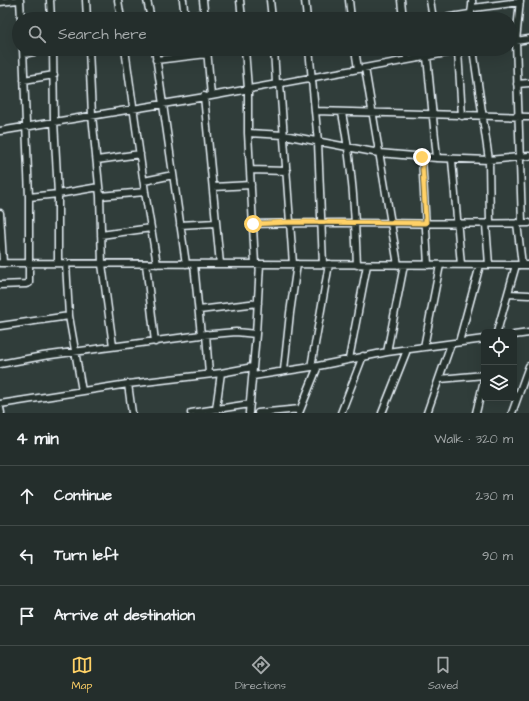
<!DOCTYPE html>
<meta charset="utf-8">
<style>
:root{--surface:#242e2c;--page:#303a38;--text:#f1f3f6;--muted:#a3a8a9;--line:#414a48;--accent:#ffd166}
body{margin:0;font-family:"Architects Daughter",sans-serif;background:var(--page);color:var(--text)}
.controls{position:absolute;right:12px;bottom:12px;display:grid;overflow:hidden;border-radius:6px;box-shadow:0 4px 16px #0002}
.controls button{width:36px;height:36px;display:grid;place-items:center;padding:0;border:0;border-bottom:1px solid var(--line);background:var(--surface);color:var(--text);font:20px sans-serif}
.stop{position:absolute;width:12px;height:12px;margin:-9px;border:3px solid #ffd166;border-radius:50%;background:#fff}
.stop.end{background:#ffd166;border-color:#fff;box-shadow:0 1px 4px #0008}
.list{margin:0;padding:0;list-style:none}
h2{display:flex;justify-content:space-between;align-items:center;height:52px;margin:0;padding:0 16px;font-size:17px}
h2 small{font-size:13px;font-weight:400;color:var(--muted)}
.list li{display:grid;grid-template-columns:26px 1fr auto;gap:12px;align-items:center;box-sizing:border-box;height:60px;padding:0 16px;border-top:1px solid var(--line)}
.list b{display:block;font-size:15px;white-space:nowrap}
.list em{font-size:13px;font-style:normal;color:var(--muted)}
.icon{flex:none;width:22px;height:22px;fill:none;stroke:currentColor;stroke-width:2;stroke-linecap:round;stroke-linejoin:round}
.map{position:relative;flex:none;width:529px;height:413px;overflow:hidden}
.search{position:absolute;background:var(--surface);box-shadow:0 4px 16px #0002;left:12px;right:12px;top:12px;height:44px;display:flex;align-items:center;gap:10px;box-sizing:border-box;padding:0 14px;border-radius:22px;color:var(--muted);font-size:15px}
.sheet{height:232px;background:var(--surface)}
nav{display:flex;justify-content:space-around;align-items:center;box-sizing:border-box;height:56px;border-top:1px solid var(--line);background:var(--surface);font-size:11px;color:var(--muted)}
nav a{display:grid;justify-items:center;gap:2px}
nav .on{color:var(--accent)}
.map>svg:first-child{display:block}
</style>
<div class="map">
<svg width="529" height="413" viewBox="0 0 529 413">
<rect width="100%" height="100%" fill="#303d3a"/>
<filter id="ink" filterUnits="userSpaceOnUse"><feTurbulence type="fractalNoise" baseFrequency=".025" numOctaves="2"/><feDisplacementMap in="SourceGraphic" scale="8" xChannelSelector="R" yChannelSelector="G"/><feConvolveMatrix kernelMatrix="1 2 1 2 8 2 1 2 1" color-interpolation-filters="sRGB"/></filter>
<g filter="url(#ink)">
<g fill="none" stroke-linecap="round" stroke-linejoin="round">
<g stroke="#e8f1f8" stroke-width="9">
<path id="minor" d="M 20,0 L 21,19
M 50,0 L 51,19
M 86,0 L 87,19
M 118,0 L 121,19
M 147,0 L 151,19
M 183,0 L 185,18
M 203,0 L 205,19
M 240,0 L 242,19
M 270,0 L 272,19
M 305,0 L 307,19
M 349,0 L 351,19
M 401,0 L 403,19
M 430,0 L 433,19
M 520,0 L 516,41 L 522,223
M 0,2 L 18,0
M 473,8 L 520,2
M 178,19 L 204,14
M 438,19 L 470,14
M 471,19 C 470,12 473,7 472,0
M 510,42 L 529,39
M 53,49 L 54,121 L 58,194 L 58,263
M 89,49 L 92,115 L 100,196 L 102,264 L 113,346
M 125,49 L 145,192 L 157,264
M 155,49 L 186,264
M 207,49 L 211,96
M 245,49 L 248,89 L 248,133 L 255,264
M 274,49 L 276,83
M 309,49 L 318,142 L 323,264
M 355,49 L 358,69
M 406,49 L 407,60
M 473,49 L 489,160 L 490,223
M 458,51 L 462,116
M 24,54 L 47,49
M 427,57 L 437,158
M 156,60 L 207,54
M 365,68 L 398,265
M 24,80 L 54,75
M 280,83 L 293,264
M 517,84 L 529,83
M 204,96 L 220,264
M 315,111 L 529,117
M 342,113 C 352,163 355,214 357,265
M 0,131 L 211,96 L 468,49
M 248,133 L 284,135 L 379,153 L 437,158 L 489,160 L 529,156
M 422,157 L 428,265
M 97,160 L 140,154
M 452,160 L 461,265
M 250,170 L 287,171
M 144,181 L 173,175
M 213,187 L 251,185
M 100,196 L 145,192
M 29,197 L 58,194 L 99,187
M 0,213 L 3,263
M 517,223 L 522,265
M 253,224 C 345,221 437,225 529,223
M 486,224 L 489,265
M 180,225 L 216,223
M 101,235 L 151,228
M 0,263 L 529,265
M 66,263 L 69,316 L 82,391
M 146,264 L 155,342
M 194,264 L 201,335
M 0,285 L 26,284 L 29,283 L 29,197 L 23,49
M 508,294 L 529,295
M 199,310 L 258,303
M 0,326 L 69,316
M 497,332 L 516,265
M 206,334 L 209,374
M 514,335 L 529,333
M 459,342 L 480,265
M 424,347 L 440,265
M 387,352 L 404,265
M 349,359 L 367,265
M 0,364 L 43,356 L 201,335 L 236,332 L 256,334
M 311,367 L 329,264
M 284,370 L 290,313 L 297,264
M 253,376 L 318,366 L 387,352 L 484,339
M 440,379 L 484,375
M 128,384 L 132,413
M 0,404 L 128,384 L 221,373 L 253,367
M 0,408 L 1,413
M 216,409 L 221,373
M 191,413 L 250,404
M 249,413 L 256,334 L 260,264
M 258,413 L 300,409
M 299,413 L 318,366
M 341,413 L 363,356
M 382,413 L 407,350
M 427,413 L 451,344
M 476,413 L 484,380
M 512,413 L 529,366"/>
</g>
<use href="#minor" stroke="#26332d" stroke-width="6"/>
</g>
</g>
<g fill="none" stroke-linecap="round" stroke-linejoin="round" filter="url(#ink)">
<path stroke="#ffd166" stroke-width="5" d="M 253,224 L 290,222 L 426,223 L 422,157"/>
</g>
</svg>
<div class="controls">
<button><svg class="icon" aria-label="locate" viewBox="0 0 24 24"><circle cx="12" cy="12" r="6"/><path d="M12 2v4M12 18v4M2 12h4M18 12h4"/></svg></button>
<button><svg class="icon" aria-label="layers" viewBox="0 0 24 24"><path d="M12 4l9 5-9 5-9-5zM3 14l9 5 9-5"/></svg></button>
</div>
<div class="stop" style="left:253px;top:224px"></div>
<div class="stop end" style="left:422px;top:157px"></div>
<div class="search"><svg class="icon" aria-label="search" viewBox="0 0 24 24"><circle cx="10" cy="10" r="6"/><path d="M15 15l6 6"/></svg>Search here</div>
</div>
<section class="sheet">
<h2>4 min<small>Walk · 320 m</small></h2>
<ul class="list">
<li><svg class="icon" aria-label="ahead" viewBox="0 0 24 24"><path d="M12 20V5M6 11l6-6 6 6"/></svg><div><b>Continue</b></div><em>230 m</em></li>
<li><svg class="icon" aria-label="left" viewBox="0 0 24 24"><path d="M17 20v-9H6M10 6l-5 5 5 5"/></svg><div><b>Turn left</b></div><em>90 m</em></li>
<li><svg class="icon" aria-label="arrive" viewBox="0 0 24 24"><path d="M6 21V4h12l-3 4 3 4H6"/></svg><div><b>Arrive at destination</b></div></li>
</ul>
</section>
<nav>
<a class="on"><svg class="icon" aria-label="map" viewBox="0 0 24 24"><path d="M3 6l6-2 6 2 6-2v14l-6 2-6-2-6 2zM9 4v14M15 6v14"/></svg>Map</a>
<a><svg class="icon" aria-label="directions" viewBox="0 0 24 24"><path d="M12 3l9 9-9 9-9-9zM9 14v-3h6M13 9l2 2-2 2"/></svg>Directions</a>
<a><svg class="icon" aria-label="saved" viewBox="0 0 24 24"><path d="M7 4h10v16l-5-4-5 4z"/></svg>Saved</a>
</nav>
